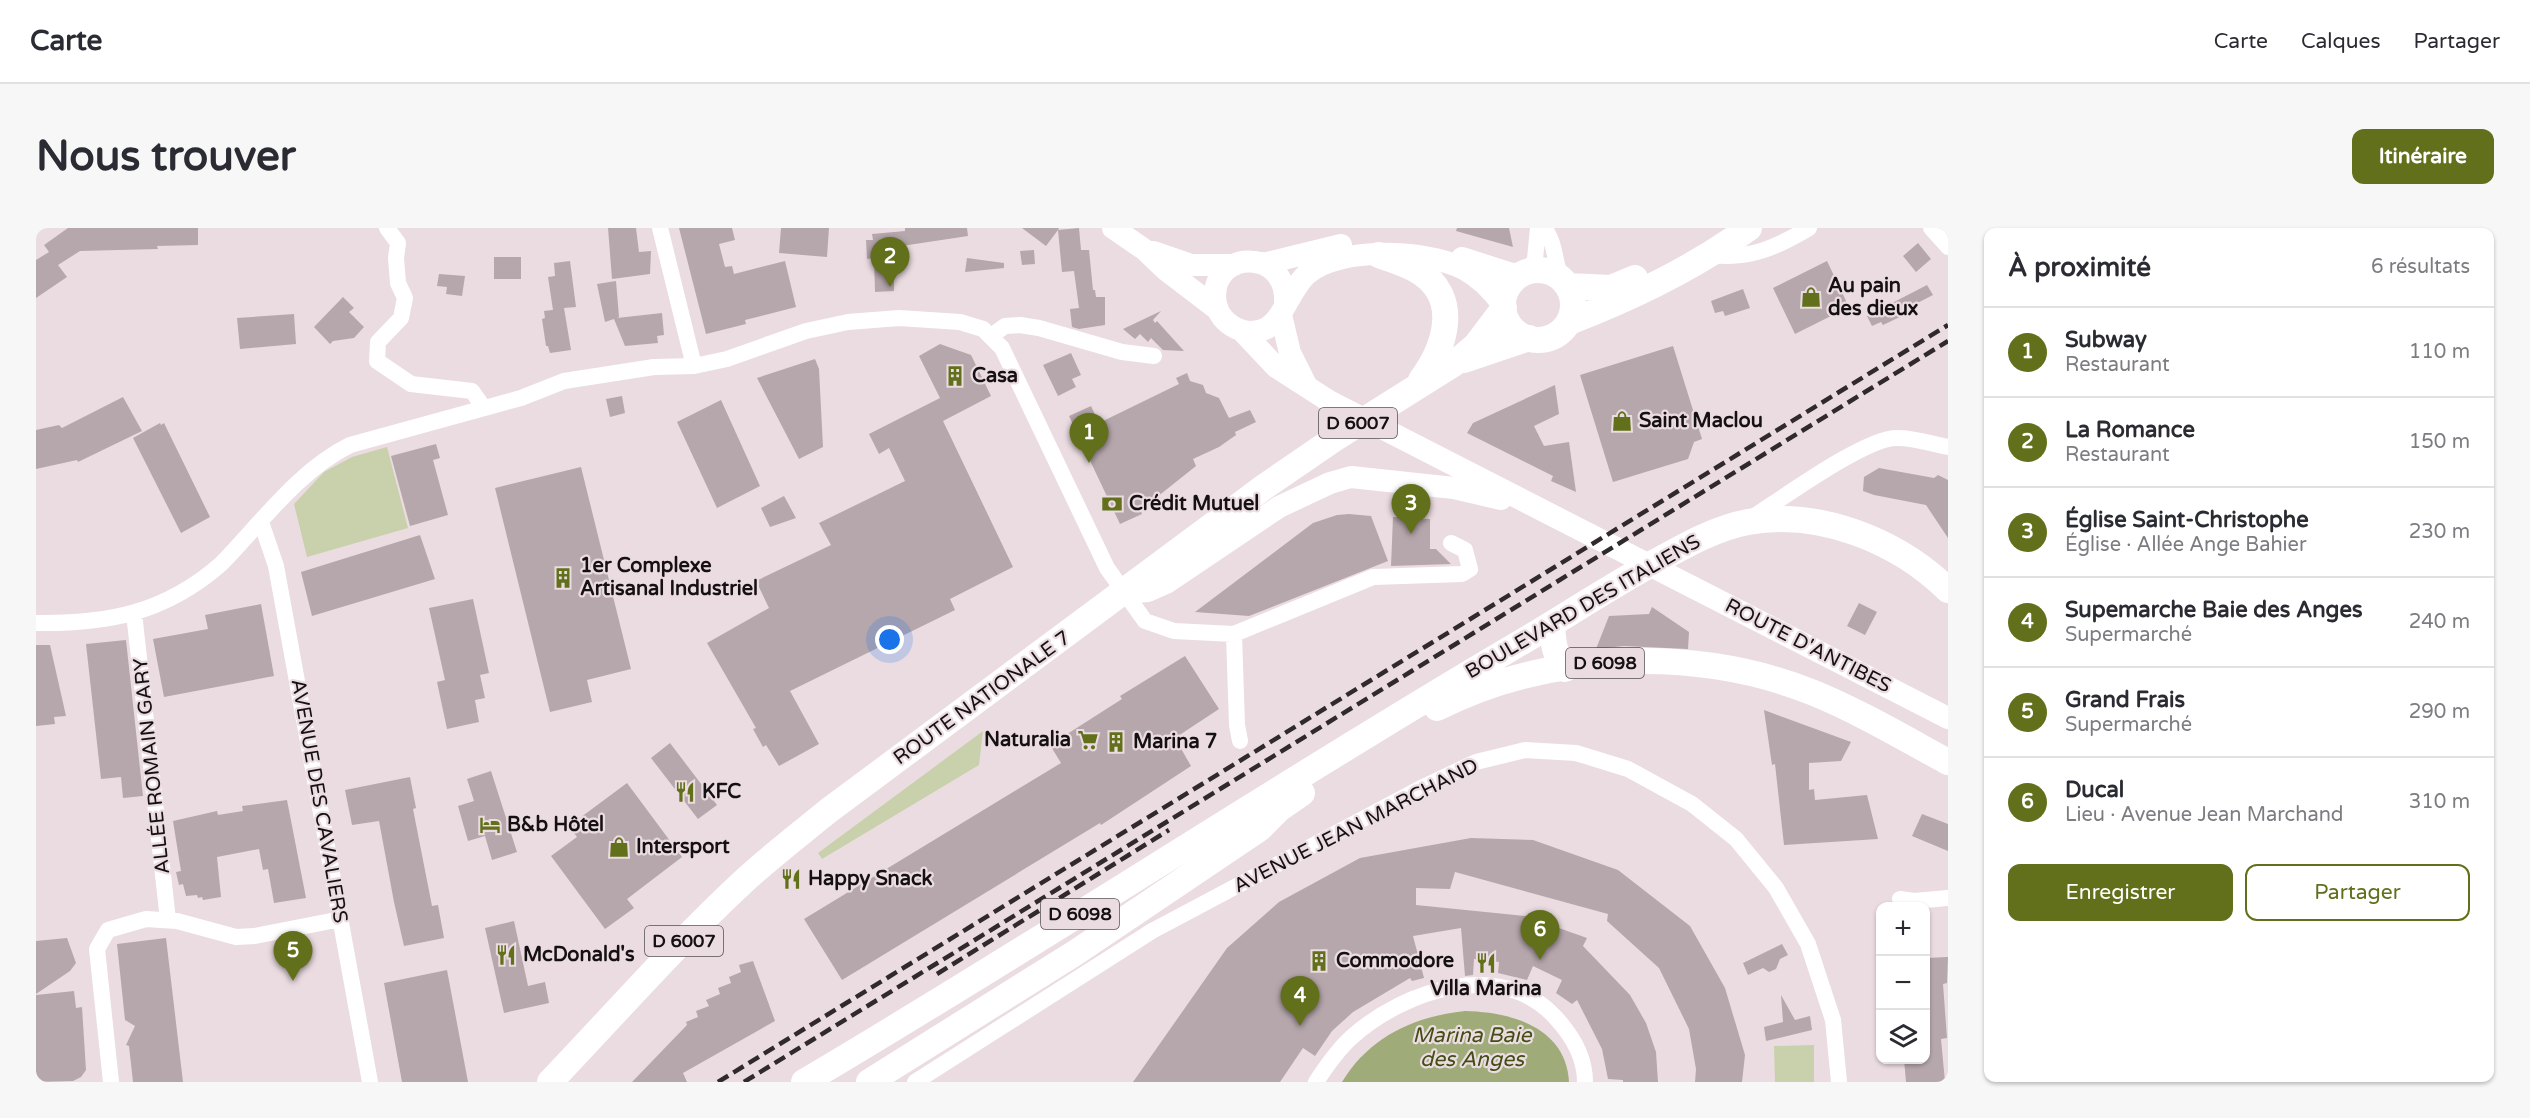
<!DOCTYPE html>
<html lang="fr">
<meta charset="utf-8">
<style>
:root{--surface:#fff;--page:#f7f7f7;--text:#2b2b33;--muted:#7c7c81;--line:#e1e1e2;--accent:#62701b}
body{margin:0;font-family:"Varela Round",sans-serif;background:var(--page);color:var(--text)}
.controls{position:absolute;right:18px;bottom:18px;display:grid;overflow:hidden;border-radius:12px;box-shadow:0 2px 4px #0004}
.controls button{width:54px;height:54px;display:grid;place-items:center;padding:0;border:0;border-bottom:2px solid var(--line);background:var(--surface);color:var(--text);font:30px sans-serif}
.you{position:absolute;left:854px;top:412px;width:21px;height:21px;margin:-15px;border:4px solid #fff;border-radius:50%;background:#1a73e8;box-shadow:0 0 0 9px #1a73e833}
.badge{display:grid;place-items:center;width:39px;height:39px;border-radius:50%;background:var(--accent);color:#fff;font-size:20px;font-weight:700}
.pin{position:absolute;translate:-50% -50px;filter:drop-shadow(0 2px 3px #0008)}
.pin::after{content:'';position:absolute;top:32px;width:21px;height:18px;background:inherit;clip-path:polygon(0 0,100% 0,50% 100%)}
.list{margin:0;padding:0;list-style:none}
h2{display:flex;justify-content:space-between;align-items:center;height:78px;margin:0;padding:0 24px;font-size:26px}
h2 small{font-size:20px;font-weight:400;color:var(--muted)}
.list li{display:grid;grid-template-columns:39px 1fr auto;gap:18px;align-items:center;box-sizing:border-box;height:90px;padding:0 24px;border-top:2px solid var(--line)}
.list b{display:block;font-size:22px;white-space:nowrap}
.list p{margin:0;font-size:20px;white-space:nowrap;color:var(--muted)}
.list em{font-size:20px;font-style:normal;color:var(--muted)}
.actions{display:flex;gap:12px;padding:18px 24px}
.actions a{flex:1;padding:14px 0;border:2px solid var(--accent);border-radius:12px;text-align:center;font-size:21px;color:var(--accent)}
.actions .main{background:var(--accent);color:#fff}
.icon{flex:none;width:33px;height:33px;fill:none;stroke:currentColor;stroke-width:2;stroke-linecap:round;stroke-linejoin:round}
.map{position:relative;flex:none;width:1912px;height:854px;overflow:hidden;border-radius:12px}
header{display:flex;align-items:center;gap:36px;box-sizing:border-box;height:84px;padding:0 30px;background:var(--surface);border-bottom:2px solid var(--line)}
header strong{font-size:28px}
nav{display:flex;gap:33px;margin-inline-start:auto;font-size:21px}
.intro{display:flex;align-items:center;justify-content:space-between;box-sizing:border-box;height:144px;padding:0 36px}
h1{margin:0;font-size:42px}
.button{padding:15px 27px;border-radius:12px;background:var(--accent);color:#fff;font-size:21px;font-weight:700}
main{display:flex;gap:36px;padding:0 36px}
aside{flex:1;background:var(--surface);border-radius:12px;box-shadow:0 2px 4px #0004}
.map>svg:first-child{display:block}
</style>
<header>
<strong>Carte</strong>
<nav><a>Carte</a><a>Calques</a><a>Partager</a></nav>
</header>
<div class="intro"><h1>Nous trouver</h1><a class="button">Itinéraire</a></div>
<main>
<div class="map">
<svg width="1912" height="854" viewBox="0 0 1912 854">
<rect width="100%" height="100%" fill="#ebdce1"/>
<path fill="#c8d1ab" d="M 351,219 L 372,300 L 271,329 L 258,276 L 288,244 L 316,229 Z
M 947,503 L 943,537 L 786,631 L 782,625 Z
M 1778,817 L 1778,854 L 1739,854 L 1738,818 Z"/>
<path fill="#9fab79" d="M 1429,783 C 1475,784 1530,799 1533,854 L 1306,854 C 1333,809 1379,788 1429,783 Z"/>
<path fill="#b6a7ac" d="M 32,0 L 162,0 L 162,17 L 121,18 L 122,21 L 44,23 L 22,37 L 31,49 L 0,70 L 0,32 L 13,24 L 8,17 Z
M 572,0 L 600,0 L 603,24 L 615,23 L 614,46 L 576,51 Z
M 643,0 L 696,0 L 699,12 L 683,16 L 689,39 L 696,38 L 698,46 L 749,33 L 760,79 L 709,92 L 710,96 L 670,106 Z
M 745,0 L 793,0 L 791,29 L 743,25 Z
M 869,0 L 931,0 L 932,8 L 859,19 L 862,20 L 863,46 L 858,46 L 858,63 L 839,64 L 838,30 L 831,31 L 830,12 L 837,12 L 836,6 L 869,3 Z
M 986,0 L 1023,0 L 1022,2 L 1043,0 L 1045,22 L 1053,22 L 1057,62 L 1059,62 L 1060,69 L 1069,69 L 1069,97 L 1043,101 L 1036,99 L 1034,81 L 1043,80 L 1038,43 L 1026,44 L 1022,2 L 1010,18 Z
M 1421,0 L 1473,0 L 1477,19 L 1420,3 Z
M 1882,15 L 1895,31 L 1880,44 L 1867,28 Z
M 998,22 L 999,36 L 986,37 L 984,23 Z
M 458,29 L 485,29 L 485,51 L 458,51 Z
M 931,30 L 968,35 L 968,40 L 929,44 Z
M 534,33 L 540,79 L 528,80 L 535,122 L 514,125 L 512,118 L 510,118 L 506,91 L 509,90 L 508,83 L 524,81 L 517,82 L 512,49 L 519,48 L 518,35 Z
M 1791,33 L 1813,79 L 1759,106 L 1737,60 Z
M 403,46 L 429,48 L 426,68 L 410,66 L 411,59 L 401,58 Z
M 580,53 L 583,89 L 581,90 L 626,85 L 628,107 L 621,108 L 622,115 L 589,118 L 578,91 L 569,94 L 561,56 Z
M 1891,57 L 1897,67 L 1866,83 L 1868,87 L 1847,97 L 1845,94 L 1836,98 L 1831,88 Z
M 1707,61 L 1714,80 L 1689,88 L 1687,83 L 1679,85 L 1675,73 Z
M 307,69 L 318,80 L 313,84 L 328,99 L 318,110 L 297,113 L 294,116 L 278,99 Z
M 1125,83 L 1117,92 L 1119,95 L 1121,93 L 1148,123 L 1127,122 L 1115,110 L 1112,114 L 1104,106 L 1099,111 L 1087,101 Z
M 258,86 L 260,116 L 204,121 L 201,90 Z
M 904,116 L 935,127 L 955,168 L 907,193 L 977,339 L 914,371 L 919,382 L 754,463 L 783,516 L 743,538 L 730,517 L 727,519 L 717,501 L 720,500 L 671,415 L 733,380 L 720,353 L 795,317 L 783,295 L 869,253 L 853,220 L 843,226 L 833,206 L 904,170 L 883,128 Z
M 1637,118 L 1666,211 L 1658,214 L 1652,231 L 1577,254 L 1544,147 Z
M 1035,125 L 1045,147 L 1036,151 L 1040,159 L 1022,168 L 1007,137 Z
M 779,131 L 783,141 L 787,219 L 763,231 L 721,150 Z
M 1151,145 L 1154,153 L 1167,157 L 1170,165 L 1183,170 L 1193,190 L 1214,182 L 1220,194 L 1199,204 L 1200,207 L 1183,219 L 1157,231 L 1160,238 L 1121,269 L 1122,272 L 1104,281 L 1106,286 L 1084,296 L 1033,188 L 1055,178 L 1063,195 L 1143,156 L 1140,150 Z
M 1519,157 L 1523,186 L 1498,198 L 1508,218 L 1533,214 L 1540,264 L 1515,253 L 1517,248 L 1431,205 L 1437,195 Z
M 586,168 L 589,185 L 574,189 L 570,171 Z
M 87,169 L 106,203 L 42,234 L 41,232 L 0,241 L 0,202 L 23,197 L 26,200 Z
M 685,172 L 724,258 L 681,280 L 641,194 Z
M 124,195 L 125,197 L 128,195 L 174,289 L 145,305 L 97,210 Z
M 400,216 L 404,230 L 397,232 L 412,287 L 374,298 L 355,228 Z
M 545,239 L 595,441 L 551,452 L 556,474 L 514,484 L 459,260 Z
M 1843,240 L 1898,250 L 1902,247 L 1912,252 L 1912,310 L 1890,277 L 1838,267 L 1827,263 L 1828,249 Z
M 748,268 L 760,290 L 734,299 L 725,280 Z
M 1313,286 L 1335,288 L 1352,333 L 1213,388 L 1159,384 L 1277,295 L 1301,287 Z
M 1357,289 L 1394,291 L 1394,321 L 1400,321 L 1415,336 L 1355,338 Z
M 384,307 L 399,351 L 276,388 L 265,344 Z
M 437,371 L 453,445 L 444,447 L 449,470 L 439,472 L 443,494 L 411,501 L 401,454 L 409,452 L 393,380 Z
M 1823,375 L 1841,384 L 1829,407 L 1811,398 Z
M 225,376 L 238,448 L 128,469 L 117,411 L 172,401 L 169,387 Z
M 1616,379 L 1653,404 L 1652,421 L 1588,418 L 1560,421 L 1573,388 L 1613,386 Z
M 90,412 L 107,568 L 87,570 L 85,549 L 65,551 L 50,416 Z
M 0,417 L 14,417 L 30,488 L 18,489 L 19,496 L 0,498 Z
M 1149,428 L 1183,481 L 1139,510 L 1155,538 L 1065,597 L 1064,595 L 806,752 L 768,691 L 1025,535 L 1014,517 L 1086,471 L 1084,468 Z
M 1728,482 L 1815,514 L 1805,533 L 1773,535 L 1773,562 L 1778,561 L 1779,572 L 1831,567 L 1842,611 L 1748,617 L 1739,536 L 1736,537 Z
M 634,515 L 681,577 L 662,591 L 615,530 Z
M 455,543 L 481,624 L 456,632 L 449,608 L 432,613 L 422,578 L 438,573 L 431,551 Z
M 374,549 L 380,580 L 377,581 L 396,678 L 402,677 L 408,710 L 368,718 L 358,674 L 343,593 L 316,597 L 309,562 Z
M 591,555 L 646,629 L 591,671 L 598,680 L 569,701 L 515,628 L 541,609 L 533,598 Z
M 251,572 L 270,670 L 238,675 L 232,641 L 227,642 L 223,621 L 181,629 L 185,669 L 167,672 L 166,669 L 162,670 L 161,667 L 150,668 L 147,656 L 143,657 L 140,644 L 145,643 L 137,593 L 181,583 L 182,587 L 207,583 L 206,578 Z
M 1886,586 L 1912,596 L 1912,623 L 1876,608 Z
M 1435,610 L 1497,612 L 1582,642 L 1654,698 L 1689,760 L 1709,827 L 1706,854 L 1659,854 L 1660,841 L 1653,801 L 1623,740 L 1571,693 L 1572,686 L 1419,644 L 1414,661 L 1380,660 L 1380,677 L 1489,688 L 1551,710 L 1547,718 L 1594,767 L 1610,795 L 1620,824 L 1622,854 L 1587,854 L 1587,852 L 1572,851 L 1566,821 L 1541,772 L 1536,776 L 1520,765 L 1526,752 L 1497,738 L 1491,752 L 1462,745 L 1463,734 L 1438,731 L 1437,747 L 1429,748 L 1425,700 L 1377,708 L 1388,750 L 1376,753 L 1374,750 L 1317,784 L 1296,803 L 1279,828 L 1267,820 L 1244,854 L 1097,854 L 1191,720 L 1243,674 L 1324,630 Z
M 478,693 L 492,758 L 509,754 L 513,775 L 468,785 L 449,700 Z
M 31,710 L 40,735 L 34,743 L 0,766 L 0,713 Z
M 130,710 L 147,854 L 97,854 L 93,818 L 90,817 L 99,798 L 89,792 L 81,716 Z
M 1746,716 L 1752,727 L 1744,731 L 1740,741 L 1733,744 L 1727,740 L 1712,747 L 1707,735 Z
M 1912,729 L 1911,755 L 1907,756 L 1911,810 L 1905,811 L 1909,854 L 1870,854 L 1868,831 L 1890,831 L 1890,730 Z
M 717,733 L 739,793 L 647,845 L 651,854 L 596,854 L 651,797 L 650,794 L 662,789 L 660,783 L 673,778 L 670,772 L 684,766 L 682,760 L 695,755 L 693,749 L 705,744 L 703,737 Z
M 411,742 L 432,854 L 366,854 L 348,755 Z
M 38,763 L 40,780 L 46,779 L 50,842 L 45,849 L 37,853 L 0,854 L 0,767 Z
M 1745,767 L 1759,792 L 1774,788 L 1776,802 L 1730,813 L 1728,799 L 1747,794 Z"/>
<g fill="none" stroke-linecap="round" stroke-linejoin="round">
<path stroke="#fff" stroke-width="16" d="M 351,0 L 362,15 L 360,30 L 362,55 L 369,70 L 365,90 L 342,114 L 341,133 L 375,156 L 436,163 L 448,180
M 624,0 L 658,138
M 1508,0 C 1520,15 1518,33 1525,50
M 1895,0 L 1912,19
M 1676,27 C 1713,32 1741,19 1773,0
M 1493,43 L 1499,31 L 1502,0
M 955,108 L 969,98 L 984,97 L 1003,100 L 1086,124 L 1118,128
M 1714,291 C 1744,272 1831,208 1862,210 C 1878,210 1896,216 1912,219
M 225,294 L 240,338 L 334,854
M 98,385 L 132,692
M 0,395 C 72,396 129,385 185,336 C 226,294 262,243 314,217 L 485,170 L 528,153 L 618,139 L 658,138 L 691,131 L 770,103 L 812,94 L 863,90 L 924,94 L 947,101 L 966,120 L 1071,340 L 1109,393 L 1138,403 L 1198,406 L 1337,349 L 1426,346 L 1434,341 L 1429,322 L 1415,315
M 1198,406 L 1201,497 L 1204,513
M 1864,671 L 1878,673 L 1912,670
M 75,854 L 61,721 L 72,702 L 110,691 L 141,693 L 200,709 L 219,708 L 305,691
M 879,854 L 1116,703 L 1385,560 L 1440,534 L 1489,522 L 1540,525 L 1592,541 L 1656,576 L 1700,611 L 1740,660 L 1772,716 L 1797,792 L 1803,854
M 1280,854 C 1291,837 1302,821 1317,808 C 1369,762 1465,730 1519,789 C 1536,807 1549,829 1549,854"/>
<path stroke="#fff" stroke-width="22" d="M 1077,0 L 1109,22 L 1130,42 L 1181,81
M 1117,24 L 1155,37 L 1198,37
M 1426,30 L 1482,48
M 1227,36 L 1305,17
M 1249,75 C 1252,21 1179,21 1179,68 C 1179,94 1208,112 1231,100 C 1248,90 1254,61 1271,46 C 1302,18 1392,22 1428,41 C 1445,50 1456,62 1467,77
M 1245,87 L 1254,125 L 1270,157
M 1206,103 L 1240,139 L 1293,173 L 1912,490
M 1088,365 L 1112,363 L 1130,355 L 1243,279 L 1294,255 L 1315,249 L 1418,260 L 1465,271"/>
<path stroke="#fff" stroke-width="26" d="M 1343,27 C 1356,32 1370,36 1382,43 C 1426,69 1409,120 1385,152
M1467 77a35 35 0 1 1 70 0a35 35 0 1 1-70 0Z
M 1532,58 L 1575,60 L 1599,50
M 1533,94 C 1596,70 1658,40 1713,0
M 1428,132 L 1493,110
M 1516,396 C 1517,413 1518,427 1529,441
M 1401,480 C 1514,423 1661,418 1778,465 C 1824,484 1868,510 1912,534
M 514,854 C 578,787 640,716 708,653 C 734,629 764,606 792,583 L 1228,259 L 1298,211 L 1419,135 L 1440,117 L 1468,80
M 768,854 C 1007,713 1239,559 1479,418 C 1527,390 1573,359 1621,333 C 1650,317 1680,300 1712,294 C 1784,281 1862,313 1912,362
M 833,854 L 1039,725 L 1223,601 L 1243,581 L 1266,565"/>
<path stroke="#302a2c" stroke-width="4.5" stroke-dasharray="12 6" stroke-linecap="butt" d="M 901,746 L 1133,602
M 682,854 L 1912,97
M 708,854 L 1912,113"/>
</g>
<defs>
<g id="shop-bare" transform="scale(1.62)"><path d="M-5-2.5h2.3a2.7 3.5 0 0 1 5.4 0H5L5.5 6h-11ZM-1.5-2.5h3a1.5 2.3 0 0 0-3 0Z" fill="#62701b" stroke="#ebdce1" stroke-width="2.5" paint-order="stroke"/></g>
<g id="building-bare" transform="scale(1.62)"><path d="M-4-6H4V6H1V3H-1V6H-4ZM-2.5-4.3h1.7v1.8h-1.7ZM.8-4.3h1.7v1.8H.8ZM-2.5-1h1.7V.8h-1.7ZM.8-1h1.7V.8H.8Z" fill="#62701b" stroke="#ebdce1" stroke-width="2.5" paint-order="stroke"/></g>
<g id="bank-bare" transform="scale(1.62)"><path d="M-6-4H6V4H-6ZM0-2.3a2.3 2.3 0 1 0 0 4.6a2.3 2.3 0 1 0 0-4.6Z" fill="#62701b" stroke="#ebdce1" stroke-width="2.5" paint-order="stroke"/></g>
<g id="supermarket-bare" transform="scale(1.62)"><path d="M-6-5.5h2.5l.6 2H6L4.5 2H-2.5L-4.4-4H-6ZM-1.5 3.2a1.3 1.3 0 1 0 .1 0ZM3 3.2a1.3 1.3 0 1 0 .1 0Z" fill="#62701b" stroke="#ebdce1" stroke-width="2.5" paint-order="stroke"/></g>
<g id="restaurant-bare" transform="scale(1.62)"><path d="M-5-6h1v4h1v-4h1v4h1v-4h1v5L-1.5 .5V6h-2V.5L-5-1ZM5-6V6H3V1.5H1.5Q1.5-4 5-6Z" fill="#62701b" stroke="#ebdce1" stroke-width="2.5" paint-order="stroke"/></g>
<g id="hotel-bare" transform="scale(1.62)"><path d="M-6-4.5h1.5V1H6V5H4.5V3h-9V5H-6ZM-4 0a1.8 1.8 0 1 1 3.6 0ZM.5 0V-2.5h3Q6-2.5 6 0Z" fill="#62701b" stroke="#ebdce1" stroke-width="2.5" paint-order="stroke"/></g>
</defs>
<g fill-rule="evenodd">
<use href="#shop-bare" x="1775" y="69"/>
<use href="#building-bare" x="919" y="148"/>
<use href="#shop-bare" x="1586" y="193"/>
<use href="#bank-bare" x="1076" y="276"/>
<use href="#building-bare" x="527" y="350"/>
<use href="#supermarket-bare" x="1052" y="512"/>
<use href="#building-bare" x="1080" y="514"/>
<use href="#restaurant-bare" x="649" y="564"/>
<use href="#hotel-bare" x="454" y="597"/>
<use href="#shop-bare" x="583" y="619"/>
<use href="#restaurant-bare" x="755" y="651"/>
<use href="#restaurant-bare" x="470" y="727"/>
<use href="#building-bare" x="1283" y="733"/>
<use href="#restaurant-bare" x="1450" y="735"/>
</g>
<g text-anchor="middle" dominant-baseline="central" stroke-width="4.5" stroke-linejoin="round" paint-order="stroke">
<g fill="#ebdce1" stroke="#554d50" stroke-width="1.5">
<rect x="1283" y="180" width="78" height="30" rx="4.5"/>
<rect x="1530" y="420" width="78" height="30" rx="4.5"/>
<rect x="1005" y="671" width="78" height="30" rx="4.5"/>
<rect x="609" y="698" width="78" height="30" rx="4.5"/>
</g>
<g font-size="18" font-weight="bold" fill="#151012">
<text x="1322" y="195">D 6007</text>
<text x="1569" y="435">D 6098</text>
<text x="1044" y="686">D 6098</text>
<text x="648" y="713">D 6007</text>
</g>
<g font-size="20" font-weight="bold" fill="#151012" stroke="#ebdce1" text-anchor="start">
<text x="1792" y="58">Au pain<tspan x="1792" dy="23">des dieux</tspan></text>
<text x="936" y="148">Casa</text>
<text x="1603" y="193">Saint Maclou</text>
<text x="1093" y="276">Crédit Mutuel</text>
<text x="544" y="338">1er Complexe<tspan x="544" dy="23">Artisanal Industriel</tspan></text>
<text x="1035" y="512" text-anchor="end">Naturalia</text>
<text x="1097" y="514">Marina 7</text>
<text x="666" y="564">KFC</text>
<text x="471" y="597">B&amp;b Hôtel</text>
<text x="600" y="619">Intersport</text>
<text x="772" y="651">Happy Snack</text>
<text x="487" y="727">McDonald's</text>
<text x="1300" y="733">Commodore</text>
<text x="1450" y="761" text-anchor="middle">Villa Marina</text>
</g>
<g font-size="20" fill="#151012" stroke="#ebdce1">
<text transform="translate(1547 379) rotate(-30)">BOULEVARD DES ITALIENS</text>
<text transform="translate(1772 418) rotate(27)">ROUTE D'ANTIBES</text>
<text transform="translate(946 470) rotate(-36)">ROUTE NATIONALE 7</text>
<text transform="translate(116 538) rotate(-96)">ALLÉE ROMAIN GARY</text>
<text transform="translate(283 573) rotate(80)">AVENUE DES CAVALIERS</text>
<text transform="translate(1320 598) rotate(-27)">AVENUE JEAN MARCHAND</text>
</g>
<g font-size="21" font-style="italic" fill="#434d14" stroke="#ebdce1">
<text x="1436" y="807">Marina Baie<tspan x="1436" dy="24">des Anges</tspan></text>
</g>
</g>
</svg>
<div class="controls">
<button>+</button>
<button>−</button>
<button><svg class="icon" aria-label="layers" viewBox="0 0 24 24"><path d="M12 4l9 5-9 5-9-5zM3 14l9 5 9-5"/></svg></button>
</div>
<div class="you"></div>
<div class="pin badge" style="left:1053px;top:235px">1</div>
<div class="pin badge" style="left:854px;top:59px">2</div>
<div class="pin badge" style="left:1375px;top:306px">3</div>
<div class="pin badge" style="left:1264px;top:798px">4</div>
<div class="pin badge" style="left:257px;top:753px">5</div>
<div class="pin badge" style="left:1504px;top:732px">6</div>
</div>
<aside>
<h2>À proximité<small>6 résultats</small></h2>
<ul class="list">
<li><span class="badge">1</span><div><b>Subway</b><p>Restaurant</p></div><em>110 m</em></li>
<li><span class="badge">2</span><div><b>La Romance</b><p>Restaurant</p></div><em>150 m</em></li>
<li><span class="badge">3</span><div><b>Église Saint-Christophe</b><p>Église · Allée Ange Bahier</p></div><em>230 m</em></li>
<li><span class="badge">4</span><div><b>Supemarche Baie des Anges</b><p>Supermarché</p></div><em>240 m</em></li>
<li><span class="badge">5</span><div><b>Grand Frais</b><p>Supermarché</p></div><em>290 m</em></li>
<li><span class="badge">6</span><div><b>Ducal</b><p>Lieu · Avenue Jean Marchand</p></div><em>310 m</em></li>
</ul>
<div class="actions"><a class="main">Enregistrer</a><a>Partager</a></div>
</aside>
</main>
